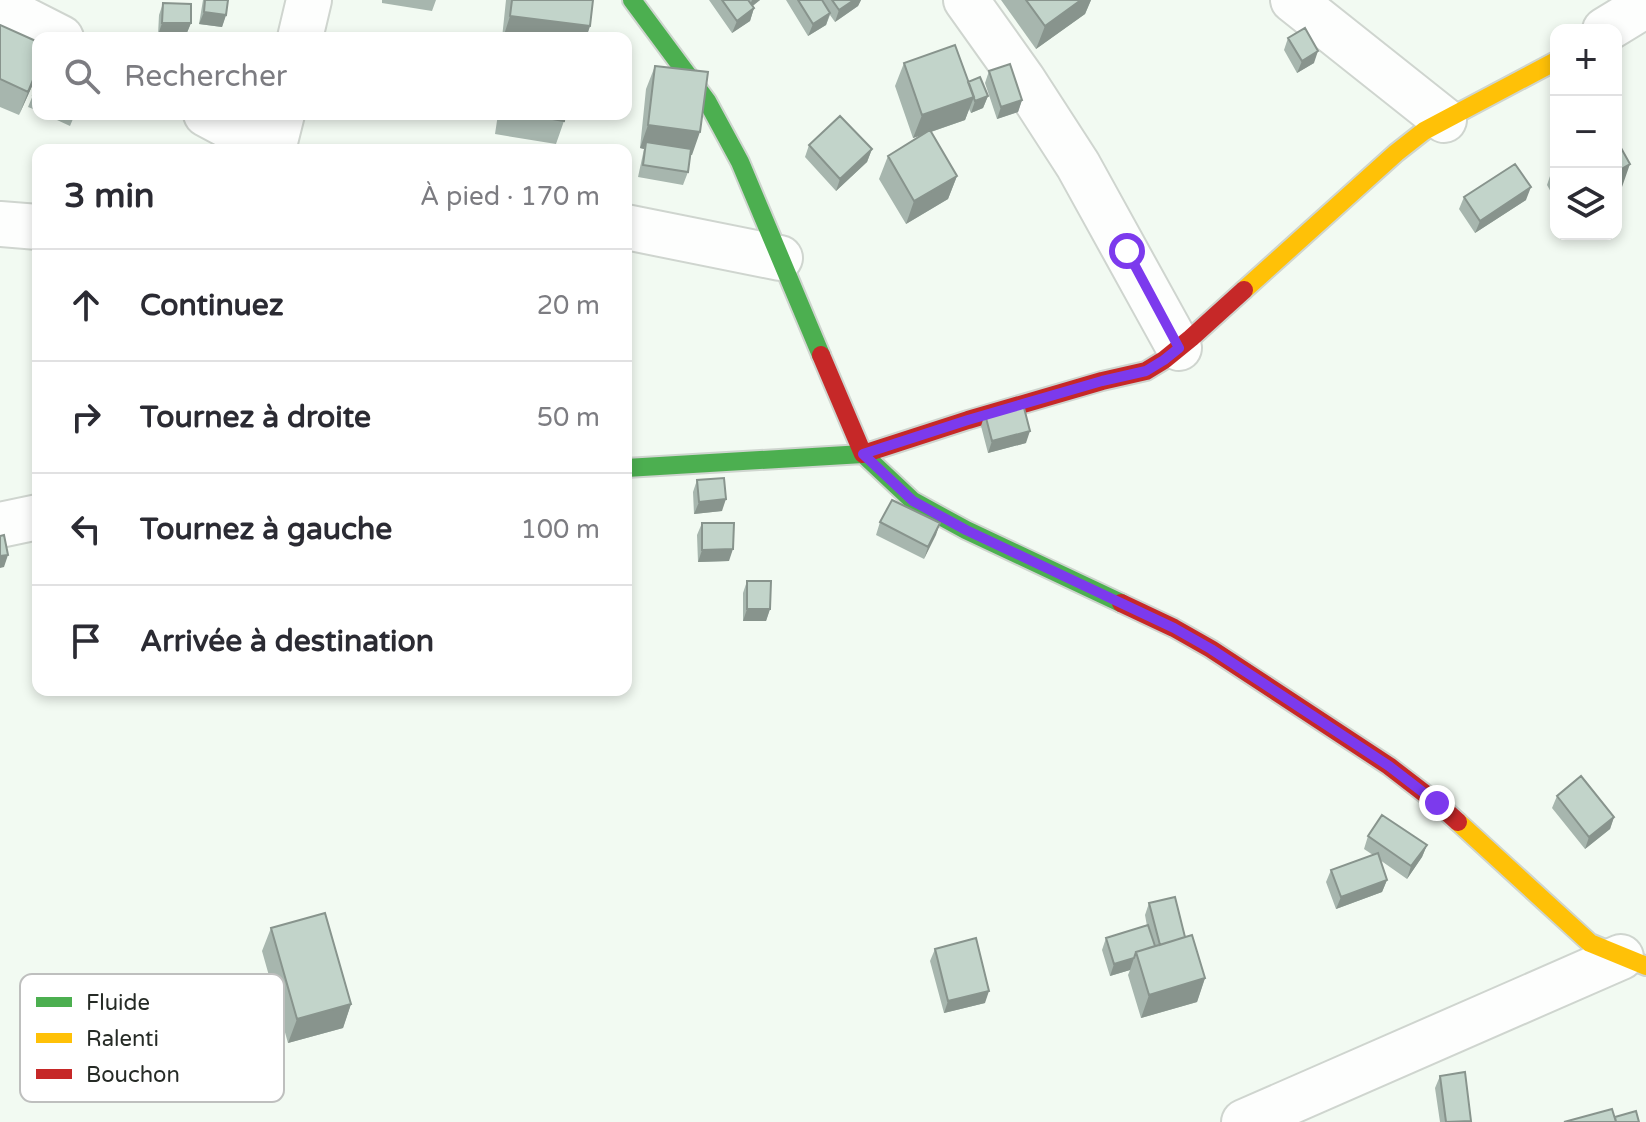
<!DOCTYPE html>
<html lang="fr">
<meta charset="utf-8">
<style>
:root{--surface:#fff;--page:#f2f2f3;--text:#2b2b33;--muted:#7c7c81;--line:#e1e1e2}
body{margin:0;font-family:"Varela Round",sans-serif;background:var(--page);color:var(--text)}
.controls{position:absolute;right:24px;top:24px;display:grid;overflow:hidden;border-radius:16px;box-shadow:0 4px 12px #0003}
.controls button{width:72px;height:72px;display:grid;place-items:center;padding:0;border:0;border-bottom:2px solid var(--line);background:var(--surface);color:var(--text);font:40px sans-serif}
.stop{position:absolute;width:24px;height:24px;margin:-18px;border:6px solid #7c3aed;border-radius:50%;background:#fff}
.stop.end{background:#7c3aed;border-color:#fff;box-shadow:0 2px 8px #0008}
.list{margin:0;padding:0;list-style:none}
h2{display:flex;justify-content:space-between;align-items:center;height:104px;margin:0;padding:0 32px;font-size:34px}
h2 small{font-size:26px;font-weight:400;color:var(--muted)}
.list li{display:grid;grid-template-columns:52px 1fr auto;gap:24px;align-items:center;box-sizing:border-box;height:112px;padding:0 32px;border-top:2px solid var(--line)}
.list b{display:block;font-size:30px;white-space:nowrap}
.list em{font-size:26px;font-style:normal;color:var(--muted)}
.icon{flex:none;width:44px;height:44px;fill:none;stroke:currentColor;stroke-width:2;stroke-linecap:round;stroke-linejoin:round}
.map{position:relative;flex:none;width:1646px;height:1122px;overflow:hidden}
.search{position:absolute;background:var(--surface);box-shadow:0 4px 12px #0003;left:32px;top:32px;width:600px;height:88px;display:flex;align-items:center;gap:20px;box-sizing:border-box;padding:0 28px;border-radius:16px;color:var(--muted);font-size:30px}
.panel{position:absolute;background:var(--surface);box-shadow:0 4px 12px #0003;left:32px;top:144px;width:600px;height:552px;border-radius:16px}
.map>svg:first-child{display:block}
</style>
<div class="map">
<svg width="1646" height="1122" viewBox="0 0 1646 1122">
<rect width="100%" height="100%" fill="#f2faf2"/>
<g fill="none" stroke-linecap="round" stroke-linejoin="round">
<g stroke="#cfd5cf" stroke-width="48">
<path id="street" d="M 966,0 L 1023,80 L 1078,165 L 1179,348
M 1293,0 L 1444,120
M 0,7 L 61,38
M 1605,30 L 1646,5
M 300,38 L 309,0
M 206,114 L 273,150
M 273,150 L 282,114
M 0,224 L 38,227
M 626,227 L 780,258
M 0,525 L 38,517
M 1244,1122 L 1621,957"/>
</g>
<g stroke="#cfd5cf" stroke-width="22">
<path id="fast" d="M 632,0 L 707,101 L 740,162 L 821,355
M 626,468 L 863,454 L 913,501 L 966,530 L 1121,603"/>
</g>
<g stroke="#cfd5cf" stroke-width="22">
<path id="slow" d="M 1244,290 L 1396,153 L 1424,131 L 1556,61
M 1458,822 L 1590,943 L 1646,966"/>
</g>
<g stroke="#cfd5cf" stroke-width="22">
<path id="jam" d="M 821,355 L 863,454 L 968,420 L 1102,381 L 1146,371 L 1164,360 L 1191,338 L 1244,290
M 1121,603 L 1174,628 L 1211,649 L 1389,766 L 1437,803 L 1458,822"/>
</g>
<use href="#street" stroke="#fdfefd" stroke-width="44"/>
<use href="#fast" stroke="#4caf50" stroke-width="18"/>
<use href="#slow" stroke="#ffc107" stroke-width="18"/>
<use href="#jam" stroke="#c62828" stroke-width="18"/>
</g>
<path fill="#a7b6ae" d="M 203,0 L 228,0 L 226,15 L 222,27 L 199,24 Z
M 382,0 L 436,0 L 432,11 L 382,3 Z
M 506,0 L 593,0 L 590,26 L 586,38 L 502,38 Z
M 709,0 L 760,0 L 753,6 L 754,8 L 750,21 L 732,33 Z
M 786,0 L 861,0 L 858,6 L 835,22 L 830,15 L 826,25 L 808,36 Z
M 1001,0 L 1091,0 L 1085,14 L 1036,49 Z
M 163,3 L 191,23 L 186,35 L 158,35 L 159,15 Z
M 0,25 L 38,42 L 38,73 L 19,115 L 0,107 Z
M 1288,38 L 1314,63 L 1297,73 L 1284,50 Z
M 904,63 L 988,96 L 983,108 L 971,113 L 969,109 L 965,120 L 931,132 L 957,176 L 948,199 L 906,224 L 879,179 L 888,156 L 922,135 L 913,138 L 895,86 Z
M 655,66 L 692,155 L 690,155 L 688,172 L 683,185 L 638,177 L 644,149 L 640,148 L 646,89 Z
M 989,71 L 1022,100 L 1018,112 L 997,119 L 985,83 Z
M 38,83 L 38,111 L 28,107 Z
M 44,114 L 75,114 L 70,126 Z
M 498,114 L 565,114 L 564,121 L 556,144 L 495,134 Z
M 809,145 L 872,149 L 867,162 L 836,191 L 805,157 Z
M 1555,161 L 1556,161 L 1556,201 L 1547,185 Z
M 1464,197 L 1526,200 L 1475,233 L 1459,209 Z
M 985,414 L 1026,443 L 988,453 L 981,426 Z
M 697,480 L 722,511 L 694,514 L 693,492 Z
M 880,522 L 940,523 L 924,559 L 876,535 Z
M 702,523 L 729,561 L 698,562 L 697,535 Z
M 747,581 L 770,609 L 766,621 L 743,621 L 743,593 Z
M 1557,796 L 1614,817 L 1610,829 L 1585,849 L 1552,808 Z
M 1368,836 L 1427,845 L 1422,857 L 1407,879 L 1380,860 L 1387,880 L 1382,892 L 1336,909 L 1326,882 L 1331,870 L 1373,855 L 1364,849 Z
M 1149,903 L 1185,937 L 1205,978 L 1197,1002 L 1141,1018 L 1128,975 L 1130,970 L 1110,976 L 1102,950 L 1106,938 L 1147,926 L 1145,915 Z
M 271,928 L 351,1004 L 343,1028 L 288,1043 L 262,951 Z
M 935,949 L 985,1003 L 944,1013 L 930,961 Z
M 1440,1076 L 1471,1121 L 1470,1122 L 1440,1122 L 1435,1088 Z"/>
<path fill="#88948d" d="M 752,0 L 760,0 L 748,9 Z
M 854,0 L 861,0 L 858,6 L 835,22 L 839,10 Z
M 1081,0 L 1091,0 L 1085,14 L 1036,49 L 1045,26 Z
M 754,8 L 750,21 L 732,33 L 737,21 Z
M 204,12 L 226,15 L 222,27 L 199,24 Z
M 830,13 L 826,25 L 808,36 L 813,24 Z
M 510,16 L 590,26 L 586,38 L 503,38 Z
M 162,23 L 191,23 L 186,35 L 158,35 Z
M 1318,51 L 1314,63 L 1297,73 L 1302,61 Z
M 38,68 L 38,73 L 19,115 L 28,92 Z
M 988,96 L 983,108 L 971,113 L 975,101 Z
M 974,97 L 965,120 L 913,138 L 922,115 Z
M 1022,100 L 1018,112 L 997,119 L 1001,107 Z
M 648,125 L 700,132 L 692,155 L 645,149 L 646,142 L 644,149 L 640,148 Z
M 872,149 L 867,162 L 836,191 L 840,179 Z
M 1630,164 L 1622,187 L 1616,191 L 1616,172 Z
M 957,176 L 948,199 L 906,224 L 914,201 Z
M 1531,187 L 1526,200 L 1475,233 L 1480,221 Z
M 1030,431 L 1026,443 L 988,453 L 992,441 Z
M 726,499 L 722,511 L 694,514 L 699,502 Z
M 940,523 L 936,535 L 924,559 L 928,547 Z
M 733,549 L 729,561 L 698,562 L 702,550 Z
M 8,555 L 4,567 L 0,568 L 0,556 Z
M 747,609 L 770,609 L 766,621 L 743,621 Z
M 1614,817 L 1610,829 L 1585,849 L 1589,837 Z
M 1427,845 L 1422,857 L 1407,879 L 1411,866 Z
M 1387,880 L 1382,892 L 1336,909 L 1341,897 Z
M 1134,958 L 1130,970 L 1110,976 L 1114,964 Z
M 1205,978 L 1197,1002 L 1141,1018 L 1149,995 Z
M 989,991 L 985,1003 L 944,1013 L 948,1001 Z
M 351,1004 L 343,1028 L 288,1043 L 297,1019 Z"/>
<path fill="#c2d4ca" stroke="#88948d" stroke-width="2" d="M 205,0 L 228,0 L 226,15 L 204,12 Z
M 512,0 L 593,0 L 590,26 L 510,16 Z
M 722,0 L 748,0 L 754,8 L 737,21 Z
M 798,0 L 822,0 L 830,13 L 813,24 Z
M 832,0 L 854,0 L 839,10 Z
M 1026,0 L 1081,0 L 1045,26 Z
M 163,3 L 191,4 L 191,23 L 162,23 Z
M 0,25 L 38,42 L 38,68 L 28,92 L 0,79 Z
M 1305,28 L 1318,51 L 1302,61 L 1288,38 Z
M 955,45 L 974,97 L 922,115 L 904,63 Z
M 1010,64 L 1022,100 L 1001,107 L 989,71 Z
M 655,66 L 708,72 L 700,132 L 648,125 Z
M 980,77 L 988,96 L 975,101 L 968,82 Z
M 38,83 L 38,97 L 33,95 Z
M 524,114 L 565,114 L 564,121 Z
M 840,116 L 872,149 L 840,179 L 809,145 Z
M 930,130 L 957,176 L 914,201 L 888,156 Z
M 1616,139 L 1630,164 L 1616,172 Z
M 646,142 L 691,149 L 688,172 L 643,165 Z
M 1515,164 L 1531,187 L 1480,221 L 1464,197 Z
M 1023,404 L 1030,431 L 992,441 L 985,414 Z
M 724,478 L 726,499 L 699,502 L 697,480 Z
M 892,500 L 940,523 L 928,547 L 880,522 Z
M 702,523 L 734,523 L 733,549 L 702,550 Z
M 4,535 L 8,555 L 0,556 L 0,536 Z
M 747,581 L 771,581 L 770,609 L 747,609 Z
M 1581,776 L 1614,817 L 1589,837 L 1557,796 Z
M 1382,815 L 1427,845 L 1411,866 L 1368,836 Z
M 1378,853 L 1387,880 L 1341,897 L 1331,870 Z
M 1175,897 L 1185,937 L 1160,945 L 1149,903 Z
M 325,913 L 351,1004 L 297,1019 L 271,928 Z
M 1148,925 L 1155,946 L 1136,952 L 1134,958 L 1114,964 L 1106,938 Z
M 1192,935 L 1205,978 L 1149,995 L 1136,952 Z
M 976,938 L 989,991 L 948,1001 L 935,949 Z
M 1465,1072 L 1471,1121 L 1446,1122 L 1440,1076 Z
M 1612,1109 L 1616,1122 L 1564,1122 Z
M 1636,1111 L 1639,1122 L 1616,1122 L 1615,1117 Z"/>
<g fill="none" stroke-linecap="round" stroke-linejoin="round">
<path stroke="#7c3aed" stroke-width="10" d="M 1127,251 L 1179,348 L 1164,360 L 1146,371 L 1102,381 L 968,420 L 863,454 L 913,501 L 966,530 L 1174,628 L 1211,649 L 1389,766 L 1437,803"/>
</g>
<rect x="20" y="974" width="264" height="128" rx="12" fill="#fff" stroke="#bebfbe" stroke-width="2"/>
<rect x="36" y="997" width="36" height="10" fill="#4caf50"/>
<rect x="36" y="1033" width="36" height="10" fill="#ffc107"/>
<rect x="36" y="1069" width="36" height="10" fill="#c62828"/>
<g font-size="22" fill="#262b26">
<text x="86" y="1010">Fluide</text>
<text x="86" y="1046">Ralenti</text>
<text x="86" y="1082">Bouchon</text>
</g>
</svg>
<div class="controls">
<button>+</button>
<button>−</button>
<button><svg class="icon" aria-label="layers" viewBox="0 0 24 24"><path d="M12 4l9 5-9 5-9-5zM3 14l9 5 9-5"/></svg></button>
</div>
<div class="stop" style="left:1127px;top:251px"></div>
<div class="stop end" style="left:1437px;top:803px"></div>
<div class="search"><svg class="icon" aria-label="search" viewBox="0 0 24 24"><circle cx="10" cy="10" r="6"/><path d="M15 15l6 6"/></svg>Rechercher</div>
<section class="panel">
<h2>3 min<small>À pied · 170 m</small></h2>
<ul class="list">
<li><svg class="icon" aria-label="ahead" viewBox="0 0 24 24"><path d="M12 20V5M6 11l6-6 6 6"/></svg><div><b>Continuez</b></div><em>20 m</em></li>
<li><svg class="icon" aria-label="right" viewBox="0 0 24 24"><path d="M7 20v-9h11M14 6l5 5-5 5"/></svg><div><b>Tournez à droite</b></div><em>50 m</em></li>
<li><svg class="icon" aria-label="left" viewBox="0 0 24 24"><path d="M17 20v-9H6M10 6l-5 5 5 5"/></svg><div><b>Tournez à gauche</b></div><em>100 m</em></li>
<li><svg class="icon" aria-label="arrive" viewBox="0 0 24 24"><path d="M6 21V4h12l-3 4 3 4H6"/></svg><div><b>Arrivée à destination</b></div></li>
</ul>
</section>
</div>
